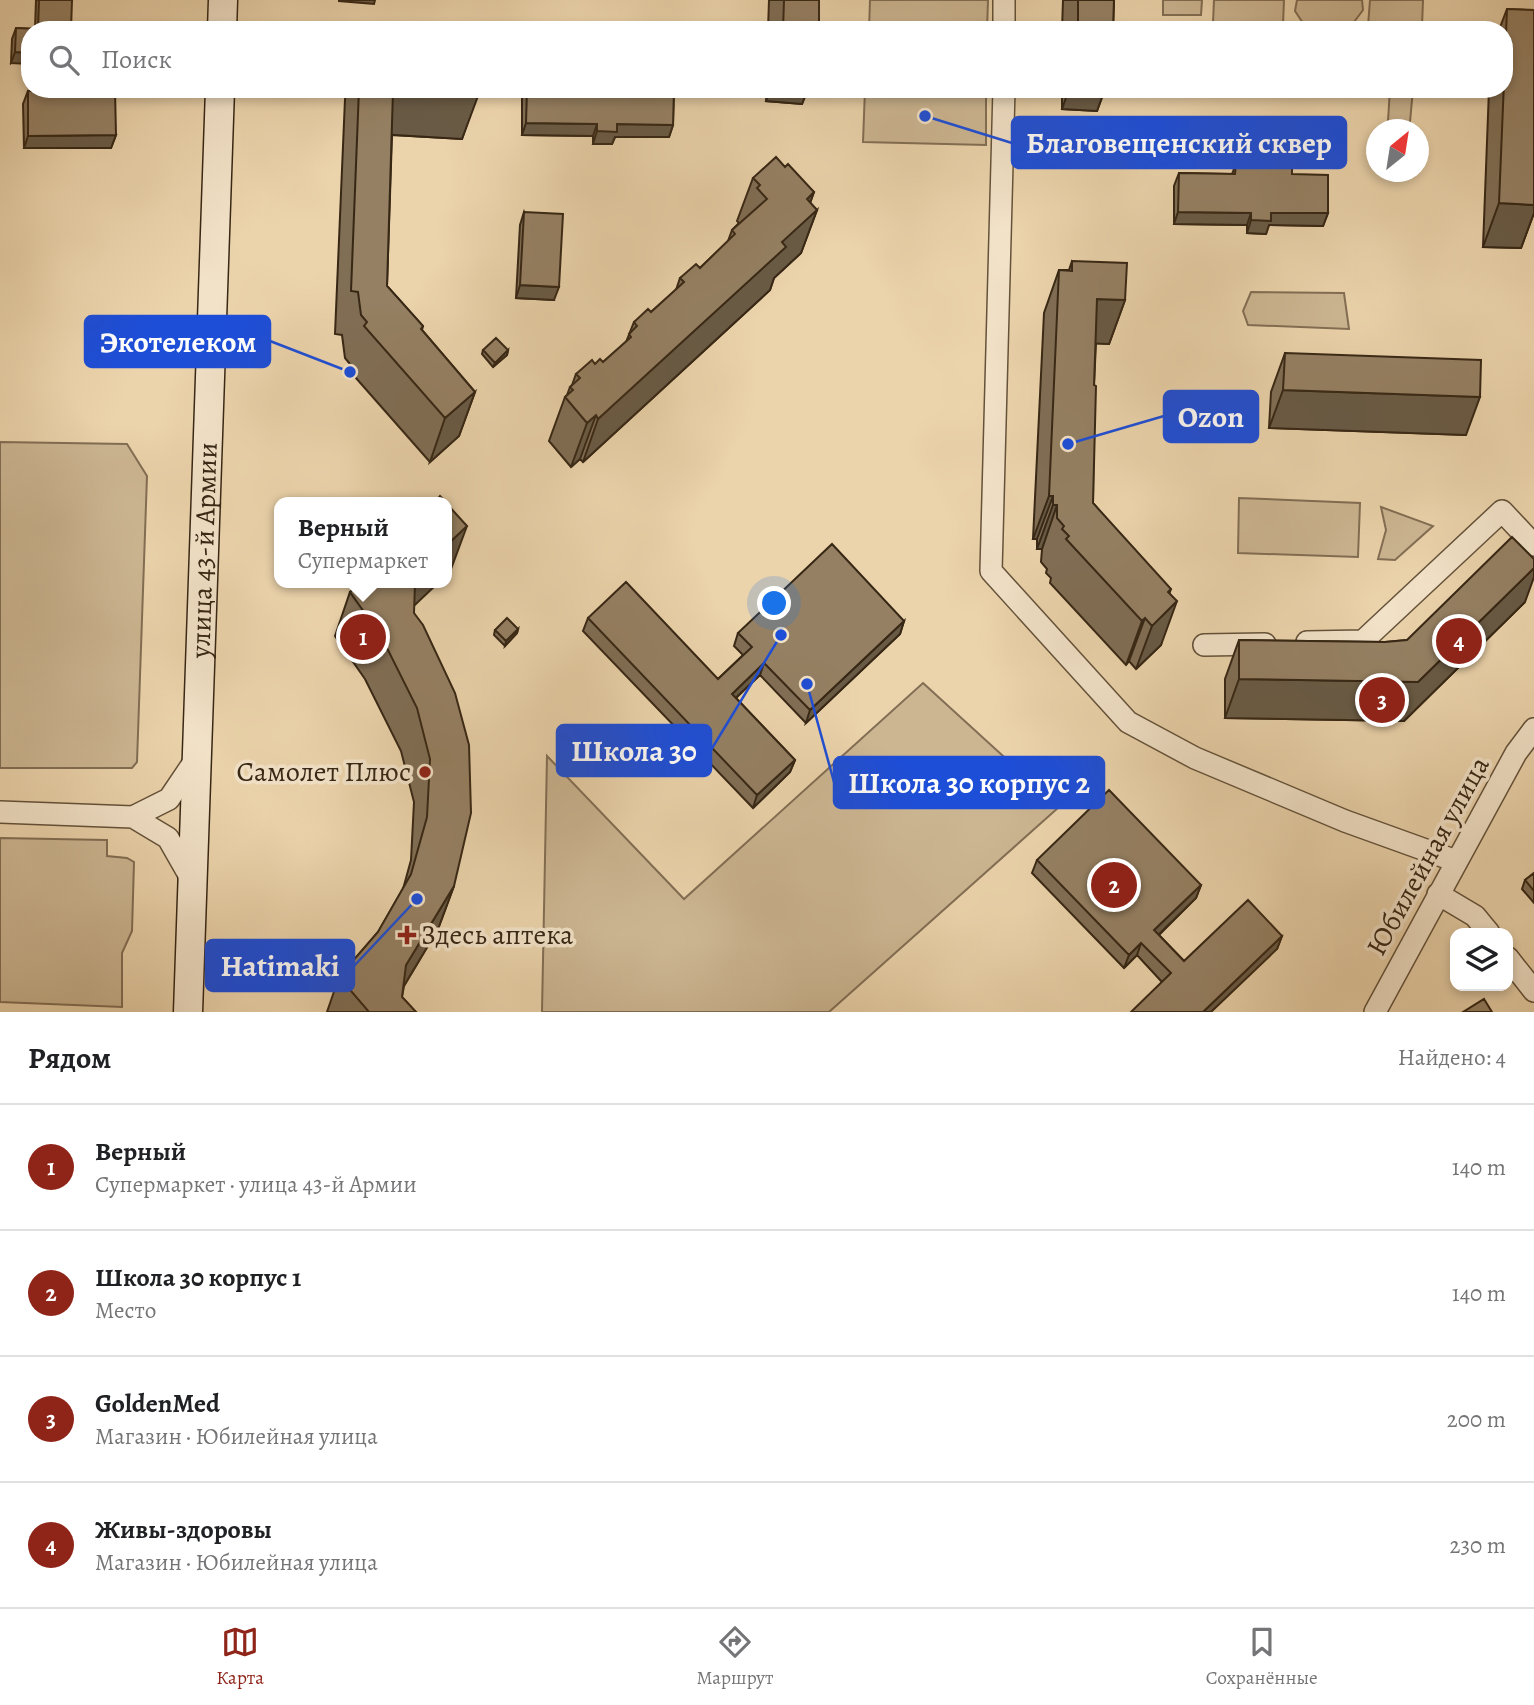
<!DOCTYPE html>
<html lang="ru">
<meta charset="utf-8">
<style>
:root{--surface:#fff;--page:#f2f2f2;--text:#202124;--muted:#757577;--line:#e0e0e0;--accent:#8f2418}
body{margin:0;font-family:Alegreya,serif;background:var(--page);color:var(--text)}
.controls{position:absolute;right:21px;bottom:21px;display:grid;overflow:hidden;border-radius:14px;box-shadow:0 4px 10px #0003}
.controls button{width:63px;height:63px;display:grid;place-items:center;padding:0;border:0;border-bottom:2px solid var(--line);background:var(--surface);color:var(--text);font:35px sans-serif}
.compass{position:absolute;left:1366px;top:119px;width:63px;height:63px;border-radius:50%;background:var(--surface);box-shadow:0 4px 10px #0003;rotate:30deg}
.you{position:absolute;left:775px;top:604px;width:24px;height:24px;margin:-18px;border:5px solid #fff;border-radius:50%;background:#1a73e8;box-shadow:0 0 0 10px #1a73e833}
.badge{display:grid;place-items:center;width:46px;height:46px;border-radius:50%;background:var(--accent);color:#fff;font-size:23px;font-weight:700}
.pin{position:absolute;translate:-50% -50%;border:4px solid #fff;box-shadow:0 2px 7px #0006}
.popup{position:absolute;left:274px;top:497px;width:178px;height:91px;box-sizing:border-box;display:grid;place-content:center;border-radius:14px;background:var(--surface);filter:drop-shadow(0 2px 5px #0005);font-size:23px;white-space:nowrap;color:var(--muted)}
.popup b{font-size:26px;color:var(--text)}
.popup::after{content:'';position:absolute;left:50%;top:100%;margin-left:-14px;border:14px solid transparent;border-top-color:var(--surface)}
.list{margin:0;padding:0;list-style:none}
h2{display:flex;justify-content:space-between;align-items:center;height:91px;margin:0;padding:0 28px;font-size:30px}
h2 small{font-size:23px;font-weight:400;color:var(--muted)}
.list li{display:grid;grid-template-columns:46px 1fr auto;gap:21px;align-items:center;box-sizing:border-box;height:126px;padding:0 28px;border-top:2px solid var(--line)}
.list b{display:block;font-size:26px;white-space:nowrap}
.list p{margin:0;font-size:23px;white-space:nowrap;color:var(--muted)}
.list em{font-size:23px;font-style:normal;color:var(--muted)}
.icon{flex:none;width:38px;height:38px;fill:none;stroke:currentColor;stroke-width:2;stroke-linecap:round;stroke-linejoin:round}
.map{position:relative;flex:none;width:1534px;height:1012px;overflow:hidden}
.search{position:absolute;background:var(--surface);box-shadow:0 4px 10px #0003;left:21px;right:21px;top:21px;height:77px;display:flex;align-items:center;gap:18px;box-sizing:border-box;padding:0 24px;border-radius:28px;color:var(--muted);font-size:26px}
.sheet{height:595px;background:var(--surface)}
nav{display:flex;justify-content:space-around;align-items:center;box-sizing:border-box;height:98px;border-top:2px solid var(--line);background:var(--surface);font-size:19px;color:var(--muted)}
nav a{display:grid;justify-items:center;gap:4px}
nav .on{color:var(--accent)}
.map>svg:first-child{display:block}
</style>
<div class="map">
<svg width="1534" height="1012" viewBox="0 0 1534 1012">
<rect width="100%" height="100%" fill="#ebd3ab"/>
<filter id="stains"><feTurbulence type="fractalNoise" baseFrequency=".00286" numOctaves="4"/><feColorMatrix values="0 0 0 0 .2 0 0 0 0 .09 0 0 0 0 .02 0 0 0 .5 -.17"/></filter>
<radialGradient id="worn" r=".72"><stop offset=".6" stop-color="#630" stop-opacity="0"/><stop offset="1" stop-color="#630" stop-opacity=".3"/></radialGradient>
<path fill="#ccb692" stroke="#826e54" stroke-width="2" d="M 870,0 L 988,0 L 987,30 L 869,30 Z
M 1163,0 L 1202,0 L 1201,15 L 1163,15 Z
M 1214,0 L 1284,0 L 1283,25 L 1213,23 Z
M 1297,0 L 1362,0 L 1363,10 L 1351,26 L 1305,26 L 1295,11 Z
M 1370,0 L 1423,0 L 1422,26 L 1368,26 Z
M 865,89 L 986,89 L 986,145 L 863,142 Z
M 1390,89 L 1413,89 L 1410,122 L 1388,121 Z
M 1251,292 L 1344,293 L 1349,329 L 1248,325 L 1243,311 Z
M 0,442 L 127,444 L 147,476 L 137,762 L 132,768 L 0,768 Z
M 1239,498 L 1360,503 L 1358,557 L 1238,553 Z
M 1381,507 L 1433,526 L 1395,560 L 1378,559 L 1386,530 Z
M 923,683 L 1059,807 L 829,1012 L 542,1012 L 547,756 L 684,899 Z
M 0,838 L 107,840 L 107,856 L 127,858 L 134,862 L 132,931 L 122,953 L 122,1007 L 0,1002 Z"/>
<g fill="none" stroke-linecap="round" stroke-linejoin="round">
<g stroke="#64523a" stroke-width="24">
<path id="minor" d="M 1004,0 L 1004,30
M 1004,89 L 991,571 L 1128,722 L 1195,758 L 1345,821 L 1456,861
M 1307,642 L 1363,641 L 1502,511 L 1534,545
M 1204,645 L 1265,644
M 0,812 L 133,817 L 168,838 L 192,880
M 133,817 L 169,799 L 196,759
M 1438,894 L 1475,916 L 1489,933
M 1508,958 L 1534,991
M 1375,1012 L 1516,753 L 1534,729"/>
</g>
<g stroke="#372715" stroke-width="31">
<g id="secondary">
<path d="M 222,30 L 223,0"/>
<path id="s1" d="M 188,1012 L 220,89"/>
</g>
</g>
<use href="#minor" stroke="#f2e2c8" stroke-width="21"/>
<use href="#secondary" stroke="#f2e2c8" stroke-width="28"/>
</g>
<path fill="#806e55" stroke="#372715" stroke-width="2" d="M 36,0 L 72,0 L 11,63 L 12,39 L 16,28 L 35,29 Z
M 769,0 L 819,0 L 819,30 L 768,30 Z
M 1063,0 L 1114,0 L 1113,30 L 1062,30 Z
M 1507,9 L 1534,10 L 1534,213 L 1521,248 L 1483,247 L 1489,89 L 1504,89 L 1504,30 L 1499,30 Z
M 348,89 L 479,89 L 462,139 L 392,135 L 387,286 L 423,326 L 422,330 L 475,392 L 459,436 L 430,462 L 348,369 L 350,364 L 345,358 L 342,335 L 335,334 L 345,99 Z
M 525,89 L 674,89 L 673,125 L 669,137 L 615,137 L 612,144 L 593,144 L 593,136 L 522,135 L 522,97 Z
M 767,89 L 808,89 L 802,104 L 766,101 Z
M 1062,89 L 1105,89 L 1097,111 L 1062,109 Z
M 28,91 L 116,135 L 111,148 L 24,148 L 23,104 Z
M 1236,164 L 1292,174 L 1328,213 L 1323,226 L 1269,225 L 1266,234 L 1247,233 L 1247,225 L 1174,224 L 1174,186 L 1179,173 L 1232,174 Z
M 785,167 L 814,192 L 810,203 L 817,210 L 801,253 L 774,278 L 770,290 L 583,462 L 580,459 L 571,467 L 549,441 L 565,397 L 567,395 L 570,387 L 572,385 L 576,374 L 595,364 L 603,362 L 626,342 L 634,322 L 651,312 L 676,290 L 680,278 L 700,268 L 728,241 L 732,230 L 739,223 L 737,221 L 753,178 Z
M 524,212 L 554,300 L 516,298 L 520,225 Z
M 1072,261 L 1125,300 L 1109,344 L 1096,343 L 1094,385 L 1093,503 L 1170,594 L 1161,645 L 1136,669 L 1129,661 L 1126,665 L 1050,583 L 1051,578 L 1046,573 L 1047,569 L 1041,562 L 1042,549 L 1037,549 L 1037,539 L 1033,539 L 1044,313 L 1059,270 L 1069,270 Z
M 483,350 L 508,350 L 507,355 L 493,367 L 482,354 Z
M 1285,353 L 1466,435 L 1269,428 L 1271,392 Z
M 350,592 L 414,605 L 414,613 L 454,886 L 438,929 L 404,986 L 402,997 L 416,1012 L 327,1012 L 339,977 L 378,932 L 403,889 L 411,860 L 414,802 L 401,751 L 365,679 L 335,636 Z
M 1525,602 L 1404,721 L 1225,718 L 1225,679 L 1239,640 L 1385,642 L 1407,640 Z
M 588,618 L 718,679 L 743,655 L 734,646 L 738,633 L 904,621 L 900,634 L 806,723 L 760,675 L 736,698 L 795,760 L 790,772 L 753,808 L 583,631 Z
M 518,629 L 517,633 L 505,646 L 494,635 L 495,630 Z
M 1037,860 L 1201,885 L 1196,898 L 1159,935 L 1184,961 L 1282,936 L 1277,949 L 1162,982 L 1137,955 L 1124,968 L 1032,873 Z
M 1534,873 L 1534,903 L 1522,889 L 1525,880 Z"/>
<path fill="#685a45" stroke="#372715" stroke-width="2" d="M 339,0 L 375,0 L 374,4 L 339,1 Z
M 15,52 L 30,53 L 30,64 L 11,63 Z
M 771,89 L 808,89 L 802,104 L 766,101 Z
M 1069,89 L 1105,89 L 1097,111 L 1062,109 Z
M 393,91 L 478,96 L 462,139 L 378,134 Z
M 526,123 L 597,124 L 593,136 L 522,135 Z
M 617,124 L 673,125 L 669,137 L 615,137 L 612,144 L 593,144 L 597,131 Z
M 116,135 L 111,148 L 24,148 L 28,136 Z
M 814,192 L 803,222 L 817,210 L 801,253 L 774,278 L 770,290 L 583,462 L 598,419 L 782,242 L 807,199 Z
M 1499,203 L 1534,205 L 1534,213 L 1521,248 L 1483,247 Z
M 1178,212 L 1251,213 L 1247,225 L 1174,224 Z
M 1271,213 L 1328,213 L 1323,226 L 1269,225 L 1266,234 L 1247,233 L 1251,220 Z
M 520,285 L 559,287 L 554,300 L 516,298 Z
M 1097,299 L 1125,300 L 1109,344 L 1082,343 Z
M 508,350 L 507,355 L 493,367 L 495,363 Z
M 1283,390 L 1480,397 L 1466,435 L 1269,428 Z
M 475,392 L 459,436 L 430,462 L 445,418 Z
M 596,415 L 580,459 L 571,467 L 587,423 Z
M 1049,496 L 1053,496 L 1037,539 L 1033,539 Z
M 1053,505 L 1057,505 L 1042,549 L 1037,549 Z
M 467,526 L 451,569 L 447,574 L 447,545 Z
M 1534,568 L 1534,577 L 1525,602 L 1404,721 L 1225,718 L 1239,679 L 1418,682 Z
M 413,583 L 438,583 L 399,620 Z
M 1171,589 L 1161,617 L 1177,601 L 1161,645 L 1136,669 L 1152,626 L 1168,592 Z
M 1145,618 L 1129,661 L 1126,665 L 1142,621 Z
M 904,621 L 900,634 L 806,723 L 810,710 Z
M 518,629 L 517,633 L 505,646 L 506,641 Z
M 764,663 L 760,675 L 727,706 L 732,694 Z
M 795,760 L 790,772 L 753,808 L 757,795 Z
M 1201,885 L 1196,898 L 1150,943 L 1154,930 Z
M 454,886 L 438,929 L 390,1009 L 406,965 Z
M 1282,936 L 1277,949 L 1211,1012 L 1203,1012 Z
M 1141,943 L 1137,955 L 1124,968 L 1129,955 Z"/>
<path fill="#958063" stroke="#372715" stroke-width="2" d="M 39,0 L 72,0 L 71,30 L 30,30 L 30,53 L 15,52 L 16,28 L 38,29 Z
M 784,0 L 819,0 L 819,30 L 783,30 Z
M 1078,0 L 1114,0 L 1113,30 L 1078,30 Z
M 1507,9 L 1534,10 L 1534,205 L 1499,203 Z
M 134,23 L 135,30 L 84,30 Z
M 359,89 L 479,89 L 478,96 L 393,91 L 387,286 L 423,326 L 421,329 L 475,392 L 445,418 L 364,326 L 367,322 L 361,315 L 358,292 L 351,291 Z
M 527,89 L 674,89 L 673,125 L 617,124 L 617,132 L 597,131 L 597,124 L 526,123 Z
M 115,90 L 116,135 L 28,136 L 28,91 Z
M 776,157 L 785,167 L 788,164 L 814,192 L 807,199 L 817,210 L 782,242 L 786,247 L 598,419 L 596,415 L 587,423 L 565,397 L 573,390 L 570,387 L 580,378 L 576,374 L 592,360 L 595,364 L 600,359 L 603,362 L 631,337 L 629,334 L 637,326 L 634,322 L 648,309 L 651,312 L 684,282 L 680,278 L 696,264 L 700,268 L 735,234 L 732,230 L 767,199 L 757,188 L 760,185 L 753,178 Z
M 1236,164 L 1292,165 L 1292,174 L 1328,175 L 1328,213 L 1271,213 L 1271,221 L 1251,220 L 1251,213 L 1178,212 L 1179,173 L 1235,174 Z
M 524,212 L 563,214 L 559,287 L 520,285 Z
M 1072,261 L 1127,263 L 1125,300 L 1097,299 L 1094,385 L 1096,386 L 1093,503 L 1171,589 L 1168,592 L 1177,601 L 1152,626 L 1145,618 L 1142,621 L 1066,539 L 1069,536 L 1062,529 L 1064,526 L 1057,518 L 1057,505 L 1053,505 L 1053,496 L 1049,496 L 1059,270 L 1072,271 Z
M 496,338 L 508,350 L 495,363 L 483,350 Z
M 1285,353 L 1481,360 L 1480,397 L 1283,390 Z
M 440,496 L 446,502 L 435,502 Z
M 447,504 L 467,526 L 447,545 Z
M 1512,537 L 1534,559 L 1534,568 L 1418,682 L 1239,679 L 1239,640 L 1385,642 L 1407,640 Z
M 832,544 L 904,621 L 810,710 L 764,663 L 732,694 L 795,760 L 757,795 L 588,618 L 626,582 L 718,679 L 752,647 L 738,633 Z
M 359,583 L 415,583 L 414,613 L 423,625 L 455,693 L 469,745 L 471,813 L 454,886 L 406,965 L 402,997 L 416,1012 L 369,1012 L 339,977 L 378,932 L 411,874 L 427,817 L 430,759 L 417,708 L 381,636 L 350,592 Z
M 507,618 L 518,629 L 506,641 L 495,630 Z
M 1109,790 L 1201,885 L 1154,930 L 1184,961 L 1248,900 L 1282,936 L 1203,1012 L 1131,1012 L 1171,973 L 1141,943 L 1129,955 L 1037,860 Z
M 1534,873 L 1534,891 L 1525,880 Z
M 1484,999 L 1492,1012 L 1463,1012 Z"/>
<g fill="#8f2418" stroke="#f2e2c8" stroke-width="2.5">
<circle cx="425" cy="772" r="7"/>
<path d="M403.5 924.5h7v7h7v7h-7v7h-7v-7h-7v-7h7z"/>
</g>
<g text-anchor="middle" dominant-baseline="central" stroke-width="7" stroke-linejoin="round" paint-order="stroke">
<g font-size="28" fill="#372715" stroke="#f2e2c8">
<text stroke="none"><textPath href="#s1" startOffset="462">улица 43-й Армии</textPath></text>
<text transform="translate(1428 856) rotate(-61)">Юбилейная улица</text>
</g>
<g font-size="28" fill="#372715" stroke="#f2e2c8" text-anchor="end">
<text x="411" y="772">Самолет Плюс</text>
<text x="421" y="935" text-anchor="start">Здесь аптека</text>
</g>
</g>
<path fill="none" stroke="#1d4ed8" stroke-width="2.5" d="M925 116L1012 143M350 372L270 341M1068 444L1164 416M781 635L711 750M807 684L834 782M417 899L354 966"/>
<g fill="#1d4ed8" stroke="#f2e2c8" stroke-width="2.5">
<circle cx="925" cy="116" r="7"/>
<circle cx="350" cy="372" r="7"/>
<circle cx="1068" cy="444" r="7"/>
<circle cx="781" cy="635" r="7"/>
<circle cx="807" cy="684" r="7"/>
<circle cx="417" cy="899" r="7"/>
</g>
<g fill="#1d4ed8" stroke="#1d4ed8" stroke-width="2.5">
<rect x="1012" y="117" width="334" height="51" rx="7"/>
<rect x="85" y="316" width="185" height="51" rx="7"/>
<rect x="1164" y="391" width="94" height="51" rx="7"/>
<rect x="557" y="725" width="154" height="51" rx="7"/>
<rect x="834" y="757" width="270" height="51" rx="7"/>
<rect x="206" y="940" width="148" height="51" rx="7"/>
</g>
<g font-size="30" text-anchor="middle" font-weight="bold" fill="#fff">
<text x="1179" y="153">Благовещенский сквер</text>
<text x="178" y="352">Экотелеком</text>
<text x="1211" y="427">Ozon</text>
<text x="634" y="761">Школа 30</text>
<text x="969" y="793">Школа 30 корпус 2</text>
<text x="280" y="976">Hatimaki</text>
</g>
<rect width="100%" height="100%" filter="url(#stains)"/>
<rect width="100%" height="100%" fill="url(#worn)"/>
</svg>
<div class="controls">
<button><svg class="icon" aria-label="layers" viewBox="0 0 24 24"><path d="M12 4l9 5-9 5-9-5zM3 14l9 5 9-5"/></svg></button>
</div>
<svg class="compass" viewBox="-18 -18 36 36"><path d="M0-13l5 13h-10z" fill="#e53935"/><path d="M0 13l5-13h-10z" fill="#757577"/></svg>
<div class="you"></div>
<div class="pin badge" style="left:363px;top:637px">1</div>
<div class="popup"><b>Верный</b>Супермаркет</div>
<div class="pin badge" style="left:1114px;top:885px">2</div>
<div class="pin badge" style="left:1382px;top:700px">3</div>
<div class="pin badge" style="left:1459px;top:641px">4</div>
<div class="search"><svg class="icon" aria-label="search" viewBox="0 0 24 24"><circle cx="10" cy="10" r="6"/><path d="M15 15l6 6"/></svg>Поиск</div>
</div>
<section class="sheet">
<h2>Рядом<small>Найдено: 4</small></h2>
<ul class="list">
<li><span class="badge">1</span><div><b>Верный</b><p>Супермаркет · улица 43-й Армии</p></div><em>140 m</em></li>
<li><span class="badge">2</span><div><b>Школа 30 корпус 1</b><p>Место</p></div><em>140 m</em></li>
<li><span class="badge">3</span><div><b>GoldenMed</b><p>Магазин · Юбилейная улица</p></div><em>200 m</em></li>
<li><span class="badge">4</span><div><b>Живы-здоровы</b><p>Магазин · Юбилейная улица</p></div><em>230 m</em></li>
</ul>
</section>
<nav>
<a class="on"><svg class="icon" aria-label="map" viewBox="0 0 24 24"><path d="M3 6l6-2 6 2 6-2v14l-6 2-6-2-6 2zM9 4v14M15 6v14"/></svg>Карта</a>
<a><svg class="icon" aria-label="directions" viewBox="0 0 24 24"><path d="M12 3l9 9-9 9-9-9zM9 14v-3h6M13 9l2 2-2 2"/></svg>Маршрут</a>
<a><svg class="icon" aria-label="saved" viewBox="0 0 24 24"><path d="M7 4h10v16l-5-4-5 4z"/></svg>Сохранённые</a>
</nav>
